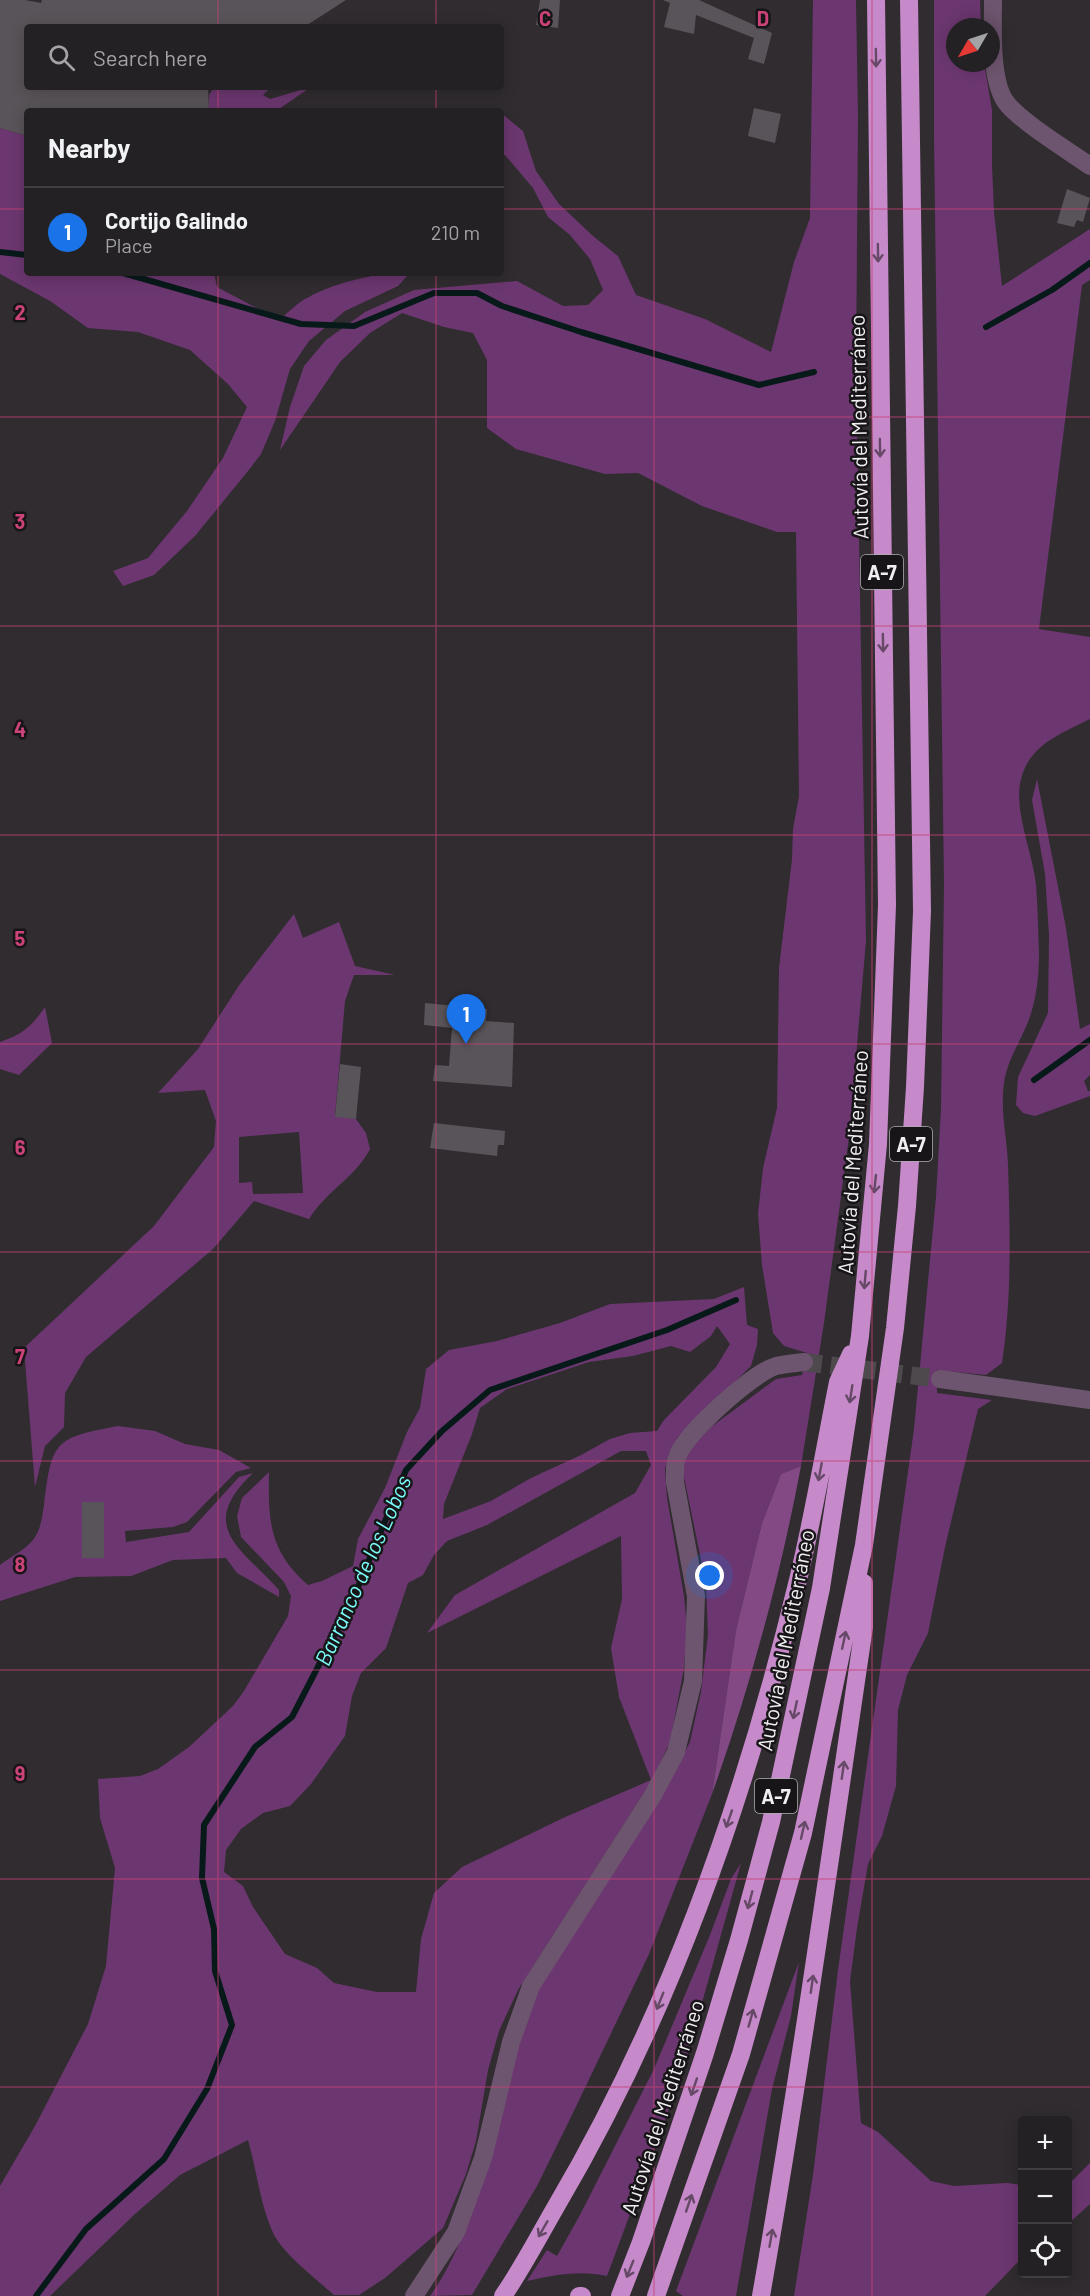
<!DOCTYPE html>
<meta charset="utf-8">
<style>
:root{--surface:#242124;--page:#302e31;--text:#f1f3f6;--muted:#a3a3a6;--line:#413e41;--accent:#1a73e8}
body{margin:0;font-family:Barlow,sans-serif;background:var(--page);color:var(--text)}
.controls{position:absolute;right:18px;bottom:18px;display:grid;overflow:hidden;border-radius:6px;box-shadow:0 3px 15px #0003}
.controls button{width:54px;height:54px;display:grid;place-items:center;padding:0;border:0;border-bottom:2px solid var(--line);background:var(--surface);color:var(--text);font:30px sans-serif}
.compass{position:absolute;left:946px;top:18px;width:54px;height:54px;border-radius:50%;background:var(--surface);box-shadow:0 3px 15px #0003;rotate:231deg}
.you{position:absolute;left:710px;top:1576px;width:21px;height:21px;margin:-15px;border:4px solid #fff;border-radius:50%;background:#1a73e8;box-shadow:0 0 0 9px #1a73e833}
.badge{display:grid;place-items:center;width:39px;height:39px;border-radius:50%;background:var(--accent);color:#fff;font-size:20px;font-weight:700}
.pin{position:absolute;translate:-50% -50px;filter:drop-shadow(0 2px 3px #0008)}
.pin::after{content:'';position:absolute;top:32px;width:21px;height:18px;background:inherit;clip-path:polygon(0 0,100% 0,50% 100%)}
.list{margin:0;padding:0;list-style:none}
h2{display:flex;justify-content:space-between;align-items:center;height:78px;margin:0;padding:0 24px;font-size:26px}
h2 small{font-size:20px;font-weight:400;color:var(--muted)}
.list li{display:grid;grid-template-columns:39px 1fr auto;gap:18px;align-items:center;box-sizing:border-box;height:90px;padding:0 24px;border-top:2px solid var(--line)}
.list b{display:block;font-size:22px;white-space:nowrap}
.list p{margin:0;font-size:20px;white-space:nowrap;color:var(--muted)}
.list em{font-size:20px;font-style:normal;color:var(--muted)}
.icon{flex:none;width:33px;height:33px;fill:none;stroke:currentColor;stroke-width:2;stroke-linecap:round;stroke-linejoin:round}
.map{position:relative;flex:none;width:1090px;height:2296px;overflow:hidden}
.search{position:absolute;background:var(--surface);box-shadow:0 3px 15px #0003;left:24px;top:24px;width:480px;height:66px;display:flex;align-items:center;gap:15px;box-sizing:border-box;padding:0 21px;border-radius:6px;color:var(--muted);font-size:22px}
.panel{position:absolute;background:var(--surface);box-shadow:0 3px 15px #0003;left:24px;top:108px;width:480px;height:168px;border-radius:6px}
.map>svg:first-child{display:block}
</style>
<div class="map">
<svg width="1090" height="2296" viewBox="0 0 1090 2296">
<rect width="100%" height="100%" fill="#302c30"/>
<path fill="#6c3770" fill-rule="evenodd" d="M 813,0 L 856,0 L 858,117 L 856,366 L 866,941 L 849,1137 L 824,1323 L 801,1466 L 781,1474 L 762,1523 L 736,1630 L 712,1794 L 649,1954 L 571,2117 L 537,2186 L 472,2295 L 430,2296 C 451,2267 463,2236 475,2201 C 500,2126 512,2046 546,1974 L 667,1787 L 690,1742 L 701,1692 L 708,1635 L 706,1584 L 683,1472 L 687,1452 L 711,1427 L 776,1379 L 802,1375 L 807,1353 L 784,1346 L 773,1333 L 762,1265 L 758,1214 L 763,1168 L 777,1108 L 779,968 L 792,859 L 793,829 L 799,796 L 796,532 L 777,532 L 702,506 L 638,473 L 605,474 L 516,449 L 487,428 L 487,360 L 473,333 L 444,327 L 402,313 L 370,333 L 340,362 L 280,450 L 290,407 L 304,366 L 326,340 L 365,312 L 414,290 L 517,281 L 563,306 L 588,305 L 603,290 L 590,259 L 570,235 L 548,217 L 533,188 L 505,155 L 501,156 L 501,113 L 523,131 L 536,171 L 559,204 L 593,236 L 618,256 L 636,295 L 705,319 L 771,352 L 794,262 L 810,218 Z
M 934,0 L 980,0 L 981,27 L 955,27 L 955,63 L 984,63 L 992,110 L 992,166 L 994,212 L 1002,286 L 1090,229 L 1090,280 L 1082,285 L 1039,629 L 1090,637 L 1090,719 C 1061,734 1030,744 1021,779 C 1013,810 1033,853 1036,885 C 1038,908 1038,931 1039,953 C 1039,979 1036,1005 1025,1029 C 1017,1047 1007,1062 1004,1083 C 1000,1110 1007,1138 1008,1164 C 1010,1230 1012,1298 1002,1363 L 986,1375 L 937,1370 L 937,1393 L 992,1400 L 978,1409 L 945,1547 L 928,1633 L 907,1675 L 898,1710 L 896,1786 L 882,1836 L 868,1864 L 857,1928 L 850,1981 L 861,2123 L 878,2132 L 931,2181 L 954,2186 L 1007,2183 L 1022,2185 L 1022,2258 L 985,2296 L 794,2296 L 813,2175 L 838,1970 L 914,1429 L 936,1197 L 941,1109 L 944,884 L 934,137 Z
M 214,87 L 271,87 L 263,95 L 270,99 L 311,87 L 276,111 L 209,111 L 209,95 Z
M 0,128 L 27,136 L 27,273 L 214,273 L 217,287 L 279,320 C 289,312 298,302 309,297 C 331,284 384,270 409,274 L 398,286 L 345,311 L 309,341 L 290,369 L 275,421 L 261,454 L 248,471 L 195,536 L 154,575 L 123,586 L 113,571 L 148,558 L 187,511 L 223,458 L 247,407 L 228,384 L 190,350 L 138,332 L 88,328 L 50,301 L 0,274 Z
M 1037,779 L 1066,928 L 1080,1029 L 1090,1024 L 1090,1075 L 1084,1081 L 1088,1091 L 1090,1091 L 1090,1096 L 1035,1116 L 1023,1113 L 1016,1105 L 1018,1077 L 1048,1013 L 1049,935 L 1045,874 L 1032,800 Z
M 294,914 L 303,938 L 339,922 L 355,966 L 395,975 L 354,975 L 345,1001 L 335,1116 L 356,1119 L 366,1133 L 370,1149 C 355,1178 327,1190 309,1219 L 254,1201 L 213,1249 L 86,1357 L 65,1393 L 64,1427 L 45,1446 L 35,1487 L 24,1348 L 154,1226 L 214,1147 L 216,1121 L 205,1090 L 158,1093 L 198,1049 L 240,984 ZM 299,1132 L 303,1193 L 253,1194 L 252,1182 L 239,1183 L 239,1137 Z
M 45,1007 L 52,1043 L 19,1075 L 0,1069 L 0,1042 C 23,1034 31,1027 45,1007 Z
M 744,1287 L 747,1325 L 758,1329 L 757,1345 L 751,1366 L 678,1437 L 669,1453 L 665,1469 L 667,1498 L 684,1596 L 687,1628 L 684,1668 L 670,1742 L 652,1780 L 518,1990 L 499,2031 L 488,2070 L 476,2141 L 466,2174 L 443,2228 L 385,2278 L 359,2295 L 334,2295 C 317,2280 284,2254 274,2235 C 260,2205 257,2171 248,2140 L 180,2175 L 135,2214 L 50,2296 L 0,2296 L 0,2186 L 35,2126 L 88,2024 L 106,1966 L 115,1868 L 100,1818 L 98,1779 L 140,1776 L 158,1769 L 189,1747 L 233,1706 L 244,1691 L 288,1616 L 291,1596 L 284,1582 L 241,1537 L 237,1516 L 242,1498 L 269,1472 C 268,1520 269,1551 308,1585 L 322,1581 L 353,1566 L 358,1539 L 385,1488 L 407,1432 L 420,1408 L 426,1369 L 449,1350 L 497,1341 L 560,1323 L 610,1304 L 714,1299 ZM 717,1326 L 730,1344 L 716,1367 L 664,1420 L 657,1431 L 630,1433 L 610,1439 L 581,1455 L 531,1478 L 491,1501 L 443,1519 L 444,1504 L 472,1434 L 480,1408 L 507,1389 L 589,1362 L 633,1356 L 671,1346 L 690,1352 L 711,1336 ZM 621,1451 L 646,1451 L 651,1465 L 635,1493 L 455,1595 L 427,1633 L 621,1536 L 622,1599 L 611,1648 L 619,1697 L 651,1780 L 563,1818 L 462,1867 L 434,1893 L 421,1939 L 416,1992 L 377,1992 L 334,1983 L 317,1968 L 285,1954 L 253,1907 L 243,1886 L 224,1872 L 226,1850 L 241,1829 L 263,1813 L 290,1806 L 311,1784 L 345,1736 L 352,1696 L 361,1673 L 386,1648 L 408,1583 L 423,1575 L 434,1555 L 447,1541 L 487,1525 Z
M 118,1426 L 155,1431 L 185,1444 L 219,1450 L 251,1468 L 236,1472 L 187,1522 L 173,1527 L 125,1531 L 126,1542 L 189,1532 L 239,1477 L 253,1473 C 195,1528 243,1549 279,1590 L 279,1597 L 237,1573 L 226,1558 L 173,1560 L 131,1576 L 75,1577 L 0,1601 L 0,1565 C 10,1557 25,1550 33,1540 C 41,1530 42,1517 44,1505 C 52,1441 54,1438 118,1426 ZM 82,1502 L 104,1502 L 104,1558 L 82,1558 Z
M 741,1863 L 683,2071 L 607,2276 C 580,2270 554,2275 527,2281 L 547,2250 L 557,2256 L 580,2215 L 654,2069 L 710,1935 L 731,1879 Z
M 799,1962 L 791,2016 L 772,2089 L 736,2296 L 683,2296 L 676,2291 Z
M 1090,2163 L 1090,2204 L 1068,2224 L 1068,2185 Z"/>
<path fill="#824985" d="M 801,1466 C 780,1578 750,1687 712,1794 L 736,1630 L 762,1523 L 781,1474 Z"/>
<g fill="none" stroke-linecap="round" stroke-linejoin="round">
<path stroke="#081919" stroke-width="6" d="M 0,252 L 27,255
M 123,273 L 301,324 L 354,326 L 434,293 L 477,293 L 502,306 L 581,332 L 759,385 L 814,372
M 986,327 L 1052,290 L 1090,263
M 1034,1080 L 1090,1040
M 36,2296 L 86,2229 L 164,2159 L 207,2089 L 232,2025 L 215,1971 L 214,1929 L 202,1878 L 204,1825 L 255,1747 L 292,1717 L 354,1597 L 406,1470 L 442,1431 L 490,1390 L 667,1330 L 736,1300"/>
</g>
<path fill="#595459" d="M 0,0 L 25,0 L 41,3 L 42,0 L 346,0 L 304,27 L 27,27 L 27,87 L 208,87 L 209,111 L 27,111 L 27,136 L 0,128 Z
M 540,0 L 560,0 L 558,28 L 536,25 Z
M 663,0 L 699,0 L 772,33 L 764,64 L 748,59 L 754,38 L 696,15 L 694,34 L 664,27 L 670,3 Z
M 754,108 L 781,114 L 775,143 L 748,136 Z
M 1067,189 L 1090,198 L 1083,222 L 1077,220 L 1074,227 L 1057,223 Z
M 425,1003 L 487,1009 L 486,1021 L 514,1023 L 512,1087 L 433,1081 L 435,1065 L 449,1066 L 452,1028 L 424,1025 Z
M 340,1064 L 361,1067 L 356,1119 L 335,1117 Z
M 434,1123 L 505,1131 L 504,1145 L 498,1145 L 497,1156 L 430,1148 Z
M 82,1502 L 104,1502 L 104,1558 L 82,1558 Z"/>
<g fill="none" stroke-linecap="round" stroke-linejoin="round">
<path stroke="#4d494d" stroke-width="18" stroke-dasharray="18 9" stroke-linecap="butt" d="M 804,1362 L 940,1379"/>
<path stroke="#6e556f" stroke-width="18" d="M 993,0 C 993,27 990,78 1005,101 C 1019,121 1069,151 1090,166
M 940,1379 L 1090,1400
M 414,2296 L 456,2232 L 483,2158 L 511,2042 L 531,1986 L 653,1795 L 676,1752 L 693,1681 L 696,1596 L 675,1482 C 675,1472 674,1464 678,1455 C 687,1432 753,1373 776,1366 C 785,1364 795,1363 804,1362"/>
<path stroke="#c689c9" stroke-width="18" d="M 503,2296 C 523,2267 540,2234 558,2203 C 671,2011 746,1796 798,1580 C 814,1514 825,1447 838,1382 L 851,1354
M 579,2296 L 582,2296
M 620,2296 L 641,2242 L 705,2053 L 739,1940 L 771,1822 L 821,1588 L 860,1336 L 878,1144 L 887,905 L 876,0
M 656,2296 L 741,2054 L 803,1833 L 864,1545 L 895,1328 L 907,1206 L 915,1087 L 922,911 L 909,0
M 761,2296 C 800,2074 831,1850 864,1627 L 864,1583"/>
</g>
<defs><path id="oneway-shaft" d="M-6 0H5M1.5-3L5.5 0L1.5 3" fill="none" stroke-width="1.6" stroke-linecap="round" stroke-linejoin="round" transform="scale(1.5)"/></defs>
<g stroke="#664967">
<use href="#oneway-shaft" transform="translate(876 58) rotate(89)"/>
<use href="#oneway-shaft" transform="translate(878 253) rotate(89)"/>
<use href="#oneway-shaft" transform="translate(880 448) rotate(89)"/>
<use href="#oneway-shaft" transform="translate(883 643) rotate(89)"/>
<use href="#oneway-shaft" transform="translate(875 1184) rotate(96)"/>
<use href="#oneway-shaft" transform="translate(865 1280) rotate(95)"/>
<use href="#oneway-shaft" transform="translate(851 1394) rotate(99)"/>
<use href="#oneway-shaft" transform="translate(820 1472) rotate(101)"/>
<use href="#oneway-shaft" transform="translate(844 1640) rotate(-78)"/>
<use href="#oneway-shaft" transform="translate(795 1710) rotate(102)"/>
<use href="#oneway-shaft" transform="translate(843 1770) rotate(-82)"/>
<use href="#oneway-shaft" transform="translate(729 1819) rotate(109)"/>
<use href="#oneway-shaft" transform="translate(803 1830) rotate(-77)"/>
<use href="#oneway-shaft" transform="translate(750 1900) rotate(105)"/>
<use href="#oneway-shaft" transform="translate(812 1984) rotate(-82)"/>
<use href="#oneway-shaft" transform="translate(660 2001) rotate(112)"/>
<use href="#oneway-shaft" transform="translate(751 2018) rotate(-74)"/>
<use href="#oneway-shaft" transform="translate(694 2087) rotate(109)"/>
<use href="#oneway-shaft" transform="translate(689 2203) rotate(-71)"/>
<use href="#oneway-shaft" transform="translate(543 2229) rotate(120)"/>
<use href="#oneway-shaft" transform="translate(771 2238) rotate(-80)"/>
<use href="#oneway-shaft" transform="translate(630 2269) rotate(112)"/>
</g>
<path fill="none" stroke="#cb4379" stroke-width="1.5" stroke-opacity="0.55" d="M 218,0 L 218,27M 436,0 L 436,27M 654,0 L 654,2296M 872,0 L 872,2296M 218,87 L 218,111M 436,87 L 436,111M 0,209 L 27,209M 501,209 L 1090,209M 218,273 L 218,2296M 436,273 L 436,2296M 0,417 L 1090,417M 0,626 L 1090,626M 0,835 L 1090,835M 0,1044 L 1090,1044M 0,1252 L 1090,1252M 0,1461 L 1090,1461M 0,1670 L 1090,1670M 0,1879 L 1090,1879M 0,2087 L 1090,2087"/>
<g text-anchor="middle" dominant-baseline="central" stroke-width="5" stroke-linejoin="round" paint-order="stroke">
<g fill="#171517" stroke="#afadb0" stroke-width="1.5">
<rect x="861" y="555" width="42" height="34" rx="4.5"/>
<rect x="890" y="1127" width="42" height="34" rx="4.5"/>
<rect x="755" y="1779" width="42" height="34" rx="4.5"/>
</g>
<g font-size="20" font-weight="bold" fill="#f0eef1">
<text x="882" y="572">A-7</text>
<text x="911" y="1144">A-7</text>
<text x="776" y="1796">A-7</text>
</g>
<g font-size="21" fill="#f0eef1" stroke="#171517">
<text transform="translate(858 427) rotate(-91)">Autovía del Mediterráneo</text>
<text transform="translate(852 1162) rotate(-86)">Autovía del Mediterráneo</text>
<text transform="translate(785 1640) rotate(-79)">Autovía del Mediterráneo</text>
<text transform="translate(662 2107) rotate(-72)">Autovía del Mediterráneo</text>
</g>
<g font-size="22" font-style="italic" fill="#7afcf8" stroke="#171517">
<text transform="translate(362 1570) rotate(-66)">Barranco de los Lobos</text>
</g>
</g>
<g font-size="20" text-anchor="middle" font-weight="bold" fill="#cb4379" stroke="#171517" stroke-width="5" stroke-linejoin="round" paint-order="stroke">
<text x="545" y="26">C</text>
<text x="763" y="26">D</text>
<text x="20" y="320">2</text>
<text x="20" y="529">3</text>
<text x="20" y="737">4</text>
<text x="20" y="946">5</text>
<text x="20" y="1155">6</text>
<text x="20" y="1364">7</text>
<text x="20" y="1572">8</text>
<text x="20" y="1781">9</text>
</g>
</svg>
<div class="controls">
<button>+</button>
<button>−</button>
<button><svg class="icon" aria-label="locate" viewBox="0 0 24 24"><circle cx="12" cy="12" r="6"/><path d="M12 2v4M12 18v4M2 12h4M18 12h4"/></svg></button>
</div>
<svg class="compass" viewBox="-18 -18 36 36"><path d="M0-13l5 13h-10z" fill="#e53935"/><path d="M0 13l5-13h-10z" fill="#a3a3a6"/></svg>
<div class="you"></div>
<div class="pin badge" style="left:466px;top:1044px">1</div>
<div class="search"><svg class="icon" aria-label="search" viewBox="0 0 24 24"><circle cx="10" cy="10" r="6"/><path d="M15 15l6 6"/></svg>Search here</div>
<section class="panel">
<h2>Nearby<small></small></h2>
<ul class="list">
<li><span class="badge">1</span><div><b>Cortijo Galindo</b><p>Place</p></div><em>210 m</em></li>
</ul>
</section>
</div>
